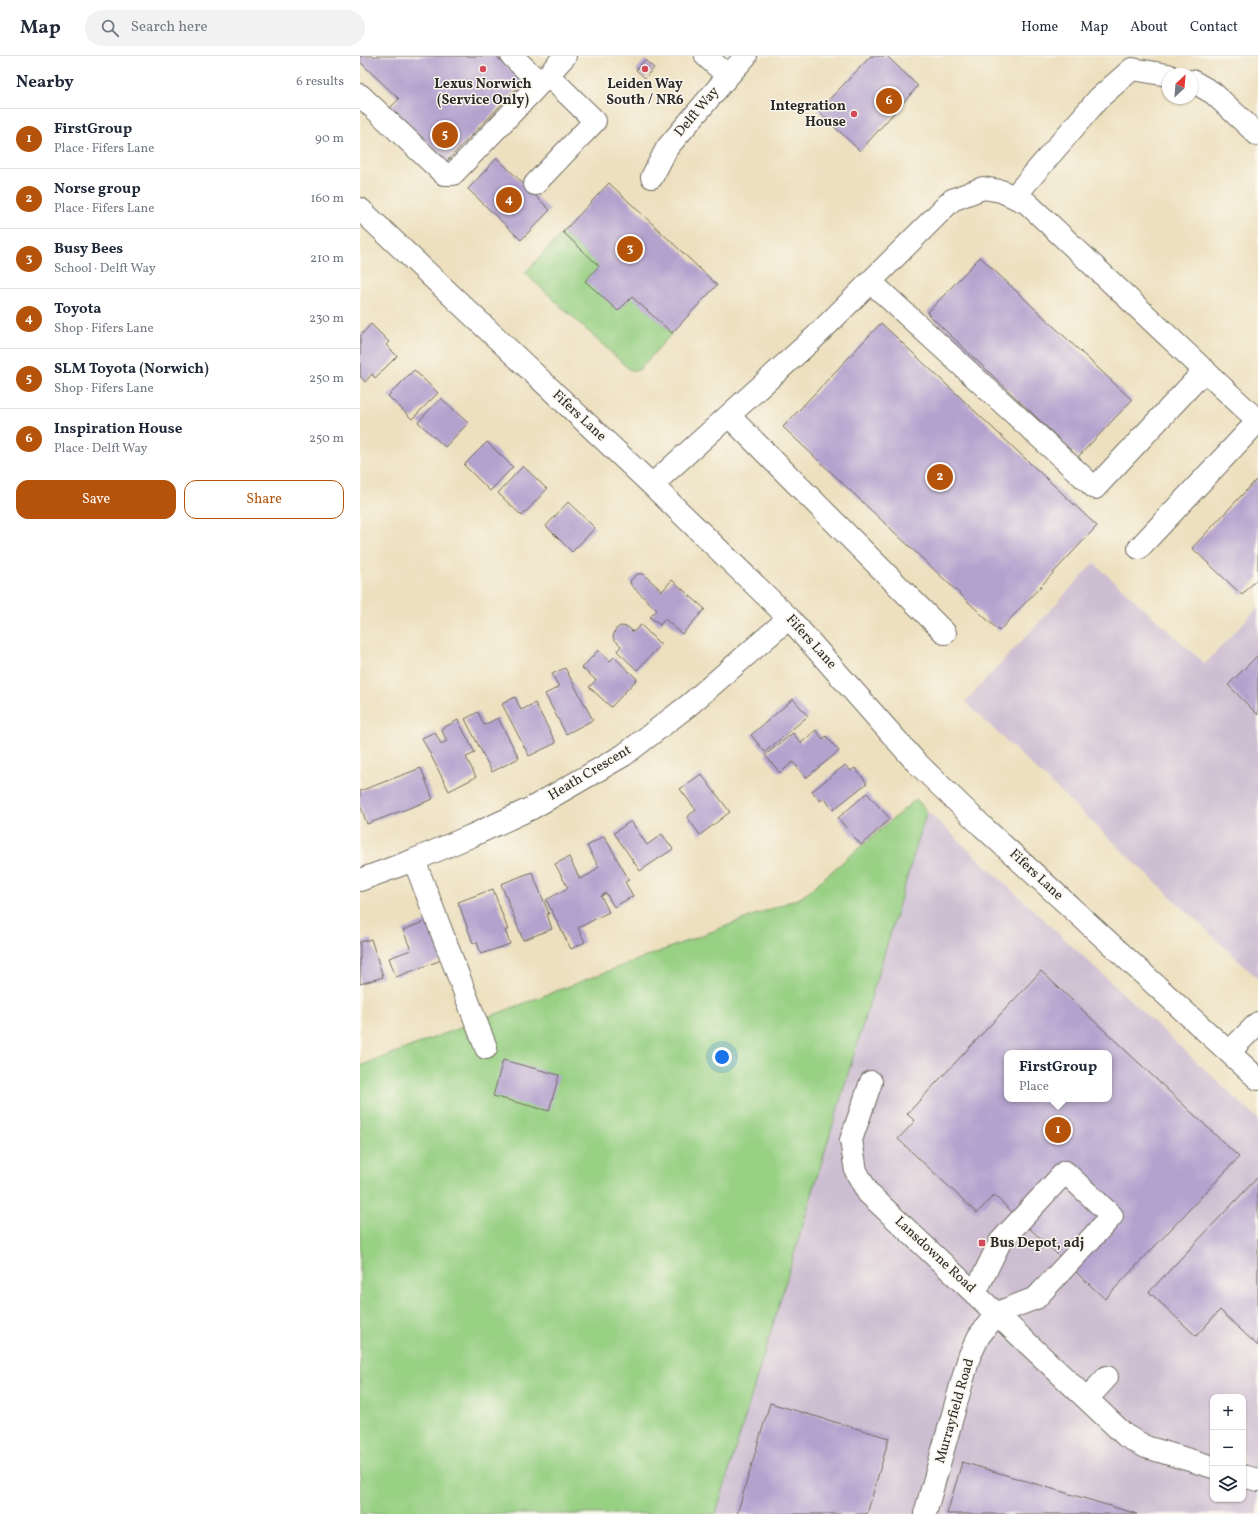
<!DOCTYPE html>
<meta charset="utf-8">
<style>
:root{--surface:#fff;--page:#f2f2f3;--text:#1f2937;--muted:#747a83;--line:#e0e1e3;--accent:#b45309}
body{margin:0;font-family:Vollkorn,serif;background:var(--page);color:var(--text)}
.controls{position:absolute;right:12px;bottom:12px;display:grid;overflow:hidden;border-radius:8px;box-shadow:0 1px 3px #0004}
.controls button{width:36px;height:36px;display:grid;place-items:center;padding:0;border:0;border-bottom:1px solid var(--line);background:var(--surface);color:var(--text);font:20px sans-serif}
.compass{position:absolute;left:802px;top:12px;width:36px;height:36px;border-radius:50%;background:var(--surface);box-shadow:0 1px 3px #0004;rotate:26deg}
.you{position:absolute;left:362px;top:1001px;width:14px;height:14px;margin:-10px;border:3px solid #fff;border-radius:50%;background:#1a73e8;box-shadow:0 0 0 6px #1a73e833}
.badge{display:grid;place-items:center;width:26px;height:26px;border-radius:50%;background:var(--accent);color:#fff;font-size:13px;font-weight:700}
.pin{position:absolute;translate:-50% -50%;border:2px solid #fff;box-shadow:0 1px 4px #0006}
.popup{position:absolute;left:644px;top:994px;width:108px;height:52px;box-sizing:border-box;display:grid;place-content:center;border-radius:8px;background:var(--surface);filter:drop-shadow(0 1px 3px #0005);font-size:13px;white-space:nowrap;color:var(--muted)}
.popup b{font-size:15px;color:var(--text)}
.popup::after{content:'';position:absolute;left:50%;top:100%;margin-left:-8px;border:8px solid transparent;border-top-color:var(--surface)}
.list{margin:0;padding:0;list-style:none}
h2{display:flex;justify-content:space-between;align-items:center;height:52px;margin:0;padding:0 16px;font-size:17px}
h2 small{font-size:13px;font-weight:400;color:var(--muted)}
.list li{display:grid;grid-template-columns:26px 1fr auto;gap:12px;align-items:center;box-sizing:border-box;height:60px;padding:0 16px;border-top:1px solid var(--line)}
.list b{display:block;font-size:15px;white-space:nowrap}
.list p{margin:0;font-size:13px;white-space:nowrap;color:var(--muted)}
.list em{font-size:13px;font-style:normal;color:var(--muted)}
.actions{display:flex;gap:8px;padding:12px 16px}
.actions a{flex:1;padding:9px 0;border:1px solid var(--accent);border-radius:12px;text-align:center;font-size:14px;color:var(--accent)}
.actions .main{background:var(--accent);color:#fff}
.icon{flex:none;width:22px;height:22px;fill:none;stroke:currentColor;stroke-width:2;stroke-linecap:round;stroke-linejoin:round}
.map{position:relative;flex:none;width:898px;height:1458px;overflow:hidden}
header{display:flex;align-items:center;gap:24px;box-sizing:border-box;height:56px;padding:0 20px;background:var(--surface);border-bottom:1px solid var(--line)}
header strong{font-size:19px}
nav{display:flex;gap:22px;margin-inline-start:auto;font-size:14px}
.search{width:280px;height:36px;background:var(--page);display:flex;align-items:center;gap:10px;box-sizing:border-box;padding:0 14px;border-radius:22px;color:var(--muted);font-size:15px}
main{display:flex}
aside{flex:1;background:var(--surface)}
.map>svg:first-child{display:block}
</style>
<header>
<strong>Map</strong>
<div class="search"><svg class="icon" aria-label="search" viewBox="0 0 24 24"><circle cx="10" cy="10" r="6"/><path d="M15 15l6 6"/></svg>Search here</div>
<nav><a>Home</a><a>Map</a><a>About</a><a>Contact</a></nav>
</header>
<main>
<aside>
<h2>Nearby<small>6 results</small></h2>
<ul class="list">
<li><span class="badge">1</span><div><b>FirstGroup</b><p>Place · Fifers Lane</p></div><em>90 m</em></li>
<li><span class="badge">2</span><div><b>Norse group</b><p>Place · Fifers Lane</p></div><em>160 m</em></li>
<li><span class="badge">3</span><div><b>Busy Bees</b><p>School · Delft Way</p></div><em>210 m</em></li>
<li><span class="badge">4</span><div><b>Toyota</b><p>Shop · Fifers Lane</p></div><em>230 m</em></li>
<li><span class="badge">5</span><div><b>SLM Toyota (Norwich)</b><p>Shop · Fifers Lane</p></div><em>250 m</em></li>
<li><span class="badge">6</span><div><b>Inspiration House</b><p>Place · Delft Way</p></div><em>250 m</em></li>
</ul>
<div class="actions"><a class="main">Save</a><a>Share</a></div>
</aside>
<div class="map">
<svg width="898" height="1458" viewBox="0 0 898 1458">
<rect width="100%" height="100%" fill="#fbf7ec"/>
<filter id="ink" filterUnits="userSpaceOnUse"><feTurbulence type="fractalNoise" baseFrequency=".025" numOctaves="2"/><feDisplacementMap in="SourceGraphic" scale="8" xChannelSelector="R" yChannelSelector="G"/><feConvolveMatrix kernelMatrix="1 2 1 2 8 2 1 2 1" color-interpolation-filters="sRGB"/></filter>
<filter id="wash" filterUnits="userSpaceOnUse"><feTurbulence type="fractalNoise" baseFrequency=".012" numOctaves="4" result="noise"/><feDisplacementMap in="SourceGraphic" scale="16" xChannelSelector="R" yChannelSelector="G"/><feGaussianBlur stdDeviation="0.9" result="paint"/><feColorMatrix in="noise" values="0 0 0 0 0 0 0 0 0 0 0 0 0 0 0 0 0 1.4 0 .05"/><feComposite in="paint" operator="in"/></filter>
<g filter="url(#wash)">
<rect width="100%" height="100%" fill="#ede0bf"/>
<path fill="#cdbed2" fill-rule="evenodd" d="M 734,507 L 845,608 L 898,551 L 898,923 L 605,646 Z
M 567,755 L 898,1063 L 898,1458 L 334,1458 ZM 647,997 L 749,997 L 749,1043 L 647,1043 ZM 853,1341 L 883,1341 L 883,1443 L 853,1443 Z"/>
<path fill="#98d084" stroke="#627e58" d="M 203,176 L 312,277 L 279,314 L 270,314 L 165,217 Z
M 556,743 L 567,755 L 356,1458 L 0,1458 L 0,1010 L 442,841 Z"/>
<g id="blocks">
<path fill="#b3a1ce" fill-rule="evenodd" d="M 0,0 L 136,0 L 163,26 L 86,106 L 30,52 L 39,43 L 0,6 Z
M 511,0 L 527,0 L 558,30 L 500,95 L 458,55 Z
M 285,4 L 294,12 L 285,22 L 276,14 Z
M 137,102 L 190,154 L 161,184 L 108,133 Z
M 249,127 L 357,229 L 312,277 L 272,241 L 258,255 L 225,225 L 239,210 L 203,176 Z
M 620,201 L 772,344 L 718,401 L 567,257 Z
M 521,267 L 737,470 L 639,575 L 423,371 Z
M 11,268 L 29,286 L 26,289 L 37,300 L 15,322 L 12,318 L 5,326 L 0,320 L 0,280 Z
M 54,314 L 78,337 L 52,363 L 28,340 Z
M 81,342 L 108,367 L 85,391 L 58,366 Z
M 127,386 L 153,411 L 130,435 L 104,409 Z
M 163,410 L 187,433 L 162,460 L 138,437 Z
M 898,422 L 898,522 L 882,539 L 832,492 Z
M 208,446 L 235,472 L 212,496 L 186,470 Z
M 277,518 L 283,518 L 302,535 L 312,524 L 345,553 L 322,578 L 305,563 L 300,569 L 290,561 L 297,554 L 271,529 L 270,525 Z
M 281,569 L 301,589 L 277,614 L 257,595 L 261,590 L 253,582 L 255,574 L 260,570 L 268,571 L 273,576 Z
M 238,594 L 250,605 L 254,601 L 277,623 L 251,651 L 229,631 L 236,624 L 222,612 Z
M 898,599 L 898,659 L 868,629 Z
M 205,612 L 233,664 L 206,678 L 185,638 L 199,631 L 192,618 Z
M 155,641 L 161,654 L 175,647 L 196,687 L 169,700 L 142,648 Z
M 433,643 L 448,660 L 405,696 L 391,679 Z
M 118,656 L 124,669 L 138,662 L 159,702 L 132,716 L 105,663 Z
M 98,664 L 115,697 L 106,701 L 116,721 L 89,735 L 62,682 L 75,676 L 81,688 L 87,685 L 81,673 Z
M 456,674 L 463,683 L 466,680 L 479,695 L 446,722 L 433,706 L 420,717 L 405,699 L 433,677 L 441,687 Z
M 485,709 L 491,715 L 495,712 L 507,727 L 473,754 L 464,742 L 460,745 L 452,735 Z
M 61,712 L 73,743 L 7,768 L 0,748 L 0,735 Z
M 341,718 L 370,756 L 340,779 L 327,761 L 336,754 L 320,733 Z
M 507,737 L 530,763 L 501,789 L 478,762 Z
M 271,765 L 287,789 L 302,778 L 313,793 L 280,815 L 254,777 Z
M 244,780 L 269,824 L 265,826 L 273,840 L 254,851 L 246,837 L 241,840 L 249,856 L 218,872 L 225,886 L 211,893 L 186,844 L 208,832 L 195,808 L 209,801 L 220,823 L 230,818 L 239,811 L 227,790 Z
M 172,816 L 189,858 L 187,858 L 192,873 L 163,884 L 141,828 Z
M 133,833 L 148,874 L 145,874 L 150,888 L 121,898 L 117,886 L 113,887 L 98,846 Z
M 69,864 L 84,903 L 36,921 L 29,902 L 51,894 L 43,874 Z
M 11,883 L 23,921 L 0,928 L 0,886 Z
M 681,915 L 879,1101 L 745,1243 L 634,1139 L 617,1157 L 538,1083 L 555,1065 L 547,1058 ZM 647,997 L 749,997 L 749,1043 L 647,1043 Z
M 143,1004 L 199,1019 L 189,1055 L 133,1040 Z
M 898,1121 L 898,1290 L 860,1254 L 836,1280 L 789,1236 Z
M 410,1347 L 529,1382 L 507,1458 L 377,1458 Z
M 602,1406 L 777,1458 L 587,1458 Z"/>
</g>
</g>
<g filter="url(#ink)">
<use href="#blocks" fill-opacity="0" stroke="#6f6a5f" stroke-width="1"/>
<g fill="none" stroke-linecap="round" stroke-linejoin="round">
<g stroke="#6f6a5f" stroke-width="24">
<path id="minor" d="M 152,0 L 180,27
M 346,0 L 368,20 L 386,0
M 832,25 L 853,37 L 898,79
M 0,39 L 84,118 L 93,118 L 188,19
M 292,121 L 307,92 L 368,20
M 175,128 L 235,65 L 188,19 L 205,0
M 654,141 L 739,42 L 772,13 L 808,19
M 0,153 L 292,429 L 429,562 L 556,706 L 622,770 L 898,1023
M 511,226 L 735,432 L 845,314
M 369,360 L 585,577
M 292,429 L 454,282 L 592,144 L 623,132 L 641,135 L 667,147 L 898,365 L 779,492
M 54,804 L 126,992
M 0,824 L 54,804 L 111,780 L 172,752 L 264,699 L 329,649 L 429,562
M 869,996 L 898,967
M 511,1026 L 491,1084 L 496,1115 L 508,1137 L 766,1380 L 786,1391 L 853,1411
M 727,1343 L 747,1321
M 883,1420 L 898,1424
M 565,1458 L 609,1301 L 619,1280 L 637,1257 L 676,1242 L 752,1160 L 705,1116 L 640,1186 L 615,1237"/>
</g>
<use href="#minor" stroke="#fff" stroke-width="22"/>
</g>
</g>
<g fill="#d1495b" stroke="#fbf7ec" stroke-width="1.5">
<circle cx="123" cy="13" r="4"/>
<circle cx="285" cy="13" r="4"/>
<circle cx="494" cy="58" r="4"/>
<rect x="618" y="1183" width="8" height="8" rx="2"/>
</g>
<g text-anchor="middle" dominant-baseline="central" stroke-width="3" stroke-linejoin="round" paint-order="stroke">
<g font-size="14" font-weight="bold" fill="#2b2b2b" stroke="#fbf7ec">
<text x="123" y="28">Lexus Norwich<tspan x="123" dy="16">(Service Only)</tspan></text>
<text x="285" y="28">Leiden Way<tspan x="285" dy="16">South / NR6</tspan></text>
<text x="486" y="50" text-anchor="end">Integration<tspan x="486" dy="16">House</tspan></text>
<text x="630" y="1187" text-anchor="start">Bus Depot, adj</text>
</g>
<g font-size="14" fill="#2b2b2b" stroke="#fbf7ec">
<text transform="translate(337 56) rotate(-50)">Delft Way</text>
<text transform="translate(219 360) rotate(43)">Fifers Lane</text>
<text transform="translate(451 586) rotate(48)">Fifers Lane</text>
<text transform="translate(230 717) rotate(-31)">Heath Crescent</text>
<text transform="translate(676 819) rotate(43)">Fifers Lane</text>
<text transform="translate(575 1199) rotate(43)">Lansdowne Road</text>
<text transform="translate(595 1355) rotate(-74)">Murrayfield Road</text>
</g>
</g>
</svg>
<div class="controls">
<button>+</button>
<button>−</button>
<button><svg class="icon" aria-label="layers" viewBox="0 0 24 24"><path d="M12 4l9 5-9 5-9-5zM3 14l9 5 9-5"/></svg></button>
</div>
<svg class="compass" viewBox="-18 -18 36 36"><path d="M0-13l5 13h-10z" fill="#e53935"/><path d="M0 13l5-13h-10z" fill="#747a83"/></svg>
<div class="you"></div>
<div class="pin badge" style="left:698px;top:1074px">1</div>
<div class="popup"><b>FirstGroup</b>Place</div>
<div class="pin badge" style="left:580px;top:421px">2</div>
<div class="pin badge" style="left:270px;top:193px">3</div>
<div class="pin badge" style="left:149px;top:144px">4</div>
<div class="pin badge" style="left:85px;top:79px">5</div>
<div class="pin badge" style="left:529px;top:45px">6</div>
</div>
</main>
